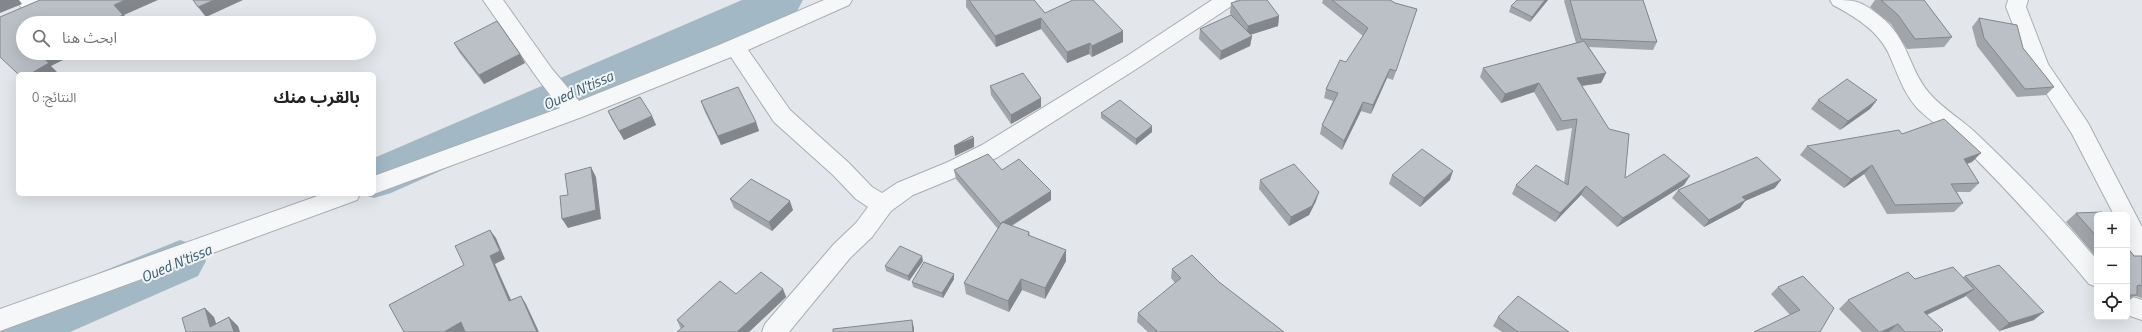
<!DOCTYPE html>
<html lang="ar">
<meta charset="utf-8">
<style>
:root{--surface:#fff;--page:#f2f2f2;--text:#222;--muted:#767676;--line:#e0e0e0}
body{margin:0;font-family:"Titillium Web","Noto Sans Arabic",sans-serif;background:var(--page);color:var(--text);direction:rtl}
.controls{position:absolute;right:12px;bottom:12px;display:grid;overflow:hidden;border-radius:6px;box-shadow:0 4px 16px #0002}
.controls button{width:36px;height:36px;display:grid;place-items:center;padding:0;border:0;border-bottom:1px solid var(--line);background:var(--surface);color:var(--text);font:20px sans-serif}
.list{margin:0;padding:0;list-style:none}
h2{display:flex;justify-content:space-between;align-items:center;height:52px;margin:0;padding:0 16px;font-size:17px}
h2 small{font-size:13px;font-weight:400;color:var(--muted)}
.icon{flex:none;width:22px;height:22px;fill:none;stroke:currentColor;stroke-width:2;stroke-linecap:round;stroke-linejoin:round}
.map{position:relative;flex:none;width:2142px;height:332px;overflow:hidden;direction:ltr}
.search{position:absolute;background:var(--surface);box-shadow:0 4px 16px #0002;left:16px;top:16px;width:360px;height:44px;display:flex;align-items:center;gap:10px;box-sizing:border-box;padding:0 14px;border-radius:22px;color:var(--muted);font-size:15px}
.panel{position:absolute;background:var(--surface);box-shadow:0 4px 16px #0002;left:16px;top:72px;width:360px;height:124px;border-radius:6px;direction:rtl}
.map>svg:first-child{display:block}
</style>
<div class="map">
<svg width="2142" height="332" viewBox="0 0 2142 332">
<rect width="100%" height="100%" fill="#e3e6ea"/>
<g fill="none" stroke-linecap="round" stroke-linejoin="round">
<path fill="#a2b8c5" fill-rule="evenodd" d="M 742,0 L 803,0 L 797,11 L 391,193 L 374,198 L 361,194 L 374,194 L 374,158 Z
M 180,240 L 198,246 L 206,261 L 198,276 L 70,332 L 0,332 L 0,313 Z"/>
<g stroke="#a8aeb4" stroke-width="2">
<path id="minor" d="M 16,0 L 38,0 L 44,8 L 41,13 C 29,16 22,10 16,0 Z
M 483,0 L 503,0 L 552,69 L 579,101 L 719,45 L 824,0 L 852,0 L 849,5 L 748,50 L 790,110 L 849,163 L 872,187 L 882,193 L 897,183 L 948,162 L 982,145 L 1127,56 L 1212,0 L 1236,0 L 1233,5 L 1141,66 L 998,157 L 964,174 L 913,195 L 891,211 L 872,237 L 850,258 L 789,332 L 762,332 L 765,324 L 834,244 L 856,223 L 868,207 L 856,199 L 833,175 L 774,122 L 731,57 L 582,117 L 374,194 L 374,176 L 560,108 L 538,79 Z
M 1830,0 C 1855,0 1860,0 1880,16 C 1910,40 1908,69 1930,94 C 1944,110 1963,120 1978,135 C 2020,175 2060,216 2097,260 L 2097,287 L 2089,284 C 2050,237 2009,192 1966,149 C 1951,134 1932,123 1917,108 C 1902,91 1897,71 1888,52 C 1877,30 1854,16 1833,5 Z
M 2008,0 L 2028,0 L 2026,7 L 2048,64 L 2088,123 L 2142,227 L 2142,261 L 2134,258 L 2127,244 L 2127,215 L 2114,215 L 2072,134 L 2029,66 L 2006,7 Z
M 323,194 L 360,194 L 357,200 L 0,331 L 0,309 Z
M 2127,295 L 2142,300 L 2142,320 L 2127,315 Z"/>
</g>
<use href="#minor" fill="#f5f7f8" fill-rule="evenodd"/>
</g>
<path fill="#a1a5aa" d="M 966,0 L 1034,0 L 1045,13 L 1123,31 L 1123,42 L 1092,57 L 1089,54 L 1067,63 L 1041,29 L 996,47 L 966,7 Z
M 1323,0 L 1390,0 L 1395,3 L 1417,9 L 1393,80 L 1387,78 L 1371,114 L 1361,111 L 1342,150 L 1320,134 L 1322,125 L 1333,101 L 1324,98 L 1326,89 L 1346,62 L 1363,36 L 1322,3 Z
M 1517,0 L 1548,0 L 1530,22 L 1509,12 L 1511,6 Z
M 1565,0 L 1643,0 L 1657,42 L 1653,50 L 1589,47 L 1606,73 L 1601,83 L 1582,86 L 1625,178 L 1684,185 L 1617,227 L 1581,195 L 1555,222 L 1512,194 L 1516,185 L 1564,183 L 1572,128 L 1557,131 L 1534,92 L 1501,103 L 1480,77 L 1483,68 L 1576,43 L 1564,1 Z
M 1875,0 L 1924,0 L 1952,37 L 1944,47 L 1907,49 L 1891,24 L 1870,7 Z
M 1231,3 L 1279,16 L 1278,26 L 1250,35 L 1252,36 L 1250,46 L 1220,60 L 1199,39 L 1200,29 L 1232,17 L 1230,13 Z
M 1979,18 L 2023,48 L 2054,87 L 2046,95 L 2017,97 L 1977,46 L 1972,27 Z
M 454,43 L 520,54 L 525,63 L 484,84 L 459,52 Z
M 990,86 L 1041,98 L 1041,107 L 1011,124 L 991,95 Z
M 1818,100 L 1877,100 L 1870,109 L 1840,130 L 1811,109 Z
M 701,101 L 756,122 L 759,131 L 721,145 L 704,110 Z
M 608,111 L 652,116 L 656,125 L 624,140 L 612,120 Z
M 1101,113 L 1152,132 L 1136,145 L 1101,118 Z
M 1902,134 L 1972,162 L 1967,164 L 1979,183 L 1970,192 L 1957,192 L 1963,203 L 1954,212 L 1887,214 L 1864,174 L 1844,188 L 1800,155 L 1807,146 Z
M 954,170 L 1002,170 L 1051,200 L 1012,226 L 1029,232 L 1030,236 L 1066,250 L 1066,261 L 1045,299 L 1022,290 L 1009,312 L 966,294 L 964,283 L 998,229 L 956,179 Z
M 1392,175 L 1450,180 L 1420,207 L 1389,184 Z
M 1260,180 L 1316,201 L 1309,215 L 1289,226 L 1259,189 Z
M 1775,188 L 1745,201 L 1740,208 L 1704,227 L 1672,198 L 1678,190 Z
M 730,199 L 793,210 L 772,231 L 734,208 Z
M 2076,213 L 2097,215 L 2097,258 L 2066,222 Z
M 2127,247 L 2134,256 L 2142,256 L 2142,298 L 2135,296 L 2127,302 Z
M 923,261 L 909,281 L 886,271 L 885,266 Z
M 1172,269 L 1219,282 L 1284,332 L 1148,332 L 1137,322 L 1138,313 L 1175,283 L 1171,278 Z
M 1803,276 L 1820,332 L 1790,315 L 1771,294 L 1778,287 Z
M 1965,276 L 2034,320 L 1999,331 L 1966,296 L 1964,297 L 1927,315 L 1943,330 L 1940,332 L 1862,332 L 1839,309 L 1848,300 L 1963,277 Z
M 954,279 L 943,298 L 913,287 L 912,282 Z
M 783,289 L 786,297 L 749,332 L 677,332 L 681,329 L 677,320 L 736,294 Z
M 1498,317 L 1569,332 L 1502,332 L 1493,326 Z"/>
<path fill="#83868b" d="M 0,0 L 19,0 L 22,4 L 0,13 Z
M 125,0 L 158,0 L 124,15 L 131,23 L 106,23 L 114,5 Z
M 214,0 L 243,0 L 206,17 L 198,7 Z
M 1545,0 L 1548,0 L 1530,22 L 1532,17 Z
M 1279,16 L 1278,26 L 1246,36 L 1248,26 Z
M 1041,18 L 1041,29 L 996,47 L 995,36 Z
M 1123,31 L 1123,42 L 1092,57 L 1092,46 Z
M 1252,36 L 1250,46 L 1220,60 L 1221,51 Z
M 1090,43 L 1089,54 L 1067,63 L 1067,52 Z
M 47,53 L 77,53 L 51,66 L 59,74 L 30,74 L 41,56 Z
M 520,54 L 525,63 L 484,84 L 479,75 Z
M 1390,69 L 1387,78 L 1371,114 L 1373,105 Z
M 1606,73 L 1601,83 L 1573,87 L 1577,78 Z
M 1539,83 L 1534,92 L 1501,103 L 1505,94 Z
M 1041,98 L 1041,107 L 1011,124 L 1011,115 Z
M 1877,100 L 1870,109 L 1840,130 L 1848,121 Z
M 1363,102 L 1361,111 L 1342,150 L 1344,141 Z
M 652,116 L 656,125 L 624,140 L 619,131 Z
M 756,122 L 759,131 L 721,145 L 718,136 Z
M 1152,126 L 1152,132 L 1136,145 L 1136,139 Z
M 974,138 L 974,147 L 955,156 L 954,146 Z
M 1981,153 L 1972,162 L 1955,168 L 1964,159 Z
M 1872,165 L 1864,174 L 1844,188 L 1851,179 Z
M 591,167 L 596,177 L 601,219 L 568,228 L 562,219 Z
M 1453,171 L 1450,180 L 1420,207 L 1424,198 Z
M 1690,176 L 1684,185 L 1617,227 L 1623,218 Z
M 1781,180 L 1775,188 L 1745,201 L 1740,208 L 1704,227 L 1709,220 L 1742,197 Z
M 1586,186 L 1581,195 L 1555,222 L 1560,213 Z
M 1051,191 L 1051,200 L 1001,232 L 1001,224 Z
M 1319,192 L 1316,201 L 1309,215 L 1289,226 L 1291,217 Z
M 790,201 L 793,210 L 772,231 L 769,222 Z
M 490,230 L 496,238 L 505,259 L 495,264 L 515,309 L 509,301 L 490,256 Z
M 1066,250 L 1066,261 L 1045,299 L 1045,288 Z
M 922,256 L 923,261 L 909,281 L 908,276 Z
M 954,274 L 954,279 L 943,298 L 942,293 Z
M 1021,279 L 1022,290 L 1009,312 L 1008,301 Z
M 783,289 L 786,297 L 784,299 L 749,332 L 737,332 Z
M 1974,289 L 1964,297 L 1915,320 L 1924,312 Z
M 521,296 L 526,304 L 539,332 L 537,332 Z
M 205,308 L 214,317 L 219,332 L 210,327 Z
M 2044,312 L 2034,320 L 1999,331 L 2009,323 Z
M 229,317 L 238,326 L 240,332 L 234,332 Z
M 912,320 L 914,328 L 914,332 L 913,332 Z
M 461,322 L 467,330 L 465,332 L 444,332 Z
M 1898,324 L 1889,332 L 1881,332 Z"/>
<path fill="#bbc0c6" stroke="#83868b" d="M 40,0 L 125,0 L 114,5 L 123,15 L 106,23 L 23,23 L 23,53 L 47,53 L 41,56 L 49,63 L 30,74 L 18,74 L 0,57 L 0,17 Z
M 193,0 L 214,0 L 198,7 Z
M 969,0 L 1034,0 L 1045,13 L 1073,0 L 1093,0 L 1123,31 L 1092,46 L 1090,43 L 1067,52 L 1041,18 L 995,36 Z
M 1241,0 L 1267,0 L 1279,16 L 1248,26 L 1231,3 Z
M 1332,0 L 1390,0 L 1395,3 L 1417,9 L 1396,71 L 1390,69 L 1373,105 L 1363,102 L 1344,141 L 1322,125 L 1338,93 L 1326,89 L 1340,60 L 1346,62 L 1368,28 Z
M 1517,0 L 1545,0 L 1532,17 L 1511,6 Z
M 1570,0 L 1643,0 L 1657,42 L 1581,39 Z
M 1881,0 L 1924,0 L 1952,37 L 1915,39 L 1898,15 Z
M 1231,15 L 1252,36 L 1221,51 L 1200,29 Z
M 1979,18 L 2017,25 L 2023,48 L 2054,87 L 2025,89 L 1984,38 Z
M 497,21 L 520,54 L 479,75 L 454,43 Z
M 1584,41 L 1606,73 L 1577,78 L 1609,129 L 1629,134 L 1625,178 L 1664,154 L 1690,176 L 1623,218 L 1586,186 L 1560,213 L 1516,185 L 1536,165 L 1568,185 L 1577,119 L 1562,121 L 1539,83 L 1505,94 L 1483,68 Z
M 1023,73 L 1041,98 L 1011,115 L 990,86 Z
M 1847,79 L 1877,100 L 1848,121 L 1818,100 Z
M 738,87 L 756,122 L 718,136 L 701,101 Z
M 640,97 L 652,116 L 619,131 L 608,111 Z
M 1120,100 L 1152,126 L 1136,139 L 1101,113 Z
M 1944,119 L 1981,153 L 1964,159 L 1979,183 L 1951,184 L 1963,203 L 1895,205 L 1872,165 L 1851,179 L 1807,146 L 1899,130 L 1902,134 Z
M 972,136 L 974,138 L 954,146 Z
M 1422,149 L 1453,171 L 1424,198 L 1392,175 Z
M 988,154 L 1002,170 L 1019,159 L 1051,191 L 1003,222 L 1002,222 L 1001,224 L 954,170 Z
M 1757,157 L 1781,180 L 1742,197 L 1746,200 L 1709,220 L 1678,190 Z
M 1294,164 L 1319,192 L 1312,206 L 1291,217 L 1260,180 Z
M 591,167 L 596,210 L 562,219 L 560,196 L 568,195 L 565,174 Z
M 751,179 L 790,201 L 769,222 L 730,199 Z
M 2102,212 L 2104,215 L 2097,215 L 2097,237 L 2076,213 Z
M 1002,222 L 1029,232 L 1028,235 L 1066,250 L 1045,288 L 1021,279 L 1008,301 L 964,283 Z
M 490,230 L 500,251 L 490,256 L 509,301 L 521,296 L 537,332 L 465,332 L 461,322 L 444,332 L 404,332 L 389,305 L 464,265 L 455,246 Z
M 900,246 L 922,256 L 908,276 L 885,266 Z
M 2127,247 L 2134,256 L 2142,256 L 2142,286 L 2139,285 L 2137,286 L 2137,295 L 2127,295 Z
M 1192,255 L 1219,282 L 1284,332 L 1156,332 L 1157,331 L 1138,313 L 1181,278 L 1172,269 Z
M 924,262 L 954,274 L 942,293 L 912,282 Z
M 1999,265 L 2044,312 L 2009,323 L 1965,276 Z
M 1953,267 L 1974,289 L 1924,312 L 1943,330 L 1939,332 L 1905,332 L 1898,324 L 1881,332 L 1879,332 L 1848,300 L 1908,272 L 1915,279 Z
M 761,272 L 783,289 L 737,332 L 677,332 L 684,326 L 677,320 L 720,281 L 736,294 Z
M 1803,276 L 1834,308 L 1820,332 L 1754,332 L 1800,310 L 1778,287 Z
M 1518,296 L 1569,332 L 1518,332 L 1498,317 Z
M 205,308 L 210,327 L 229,317 L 234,332 L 186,332 L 182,318 Z
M 912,320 L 913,332 L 833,332 L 833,329 Z"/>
<g text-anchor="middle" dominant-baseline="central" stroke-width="4" stroke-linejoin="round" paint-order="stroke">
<g font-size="15" font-style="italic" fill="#3b5a70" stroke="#f2f5f7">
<text transform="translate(578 90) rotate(-24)">Oued N'tissa</text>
<text transform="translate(176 263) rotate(-23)">Oued N'tissa</text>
</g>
</g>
</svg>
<div class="controls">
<button>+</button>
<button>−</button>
<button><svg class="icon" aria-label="locate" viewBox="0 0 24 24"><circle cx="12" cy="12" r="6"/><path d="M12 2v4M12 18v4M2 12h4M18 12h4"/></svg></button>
</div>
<div class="search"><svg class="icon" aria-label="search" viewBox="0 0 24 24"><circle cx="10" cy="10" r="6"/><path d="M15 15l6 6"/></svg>ابحث هنا</div>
<section class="panel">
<h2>بالقرب منك<small>النتائج: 0</small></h2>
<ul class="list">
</ul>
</section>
</div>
